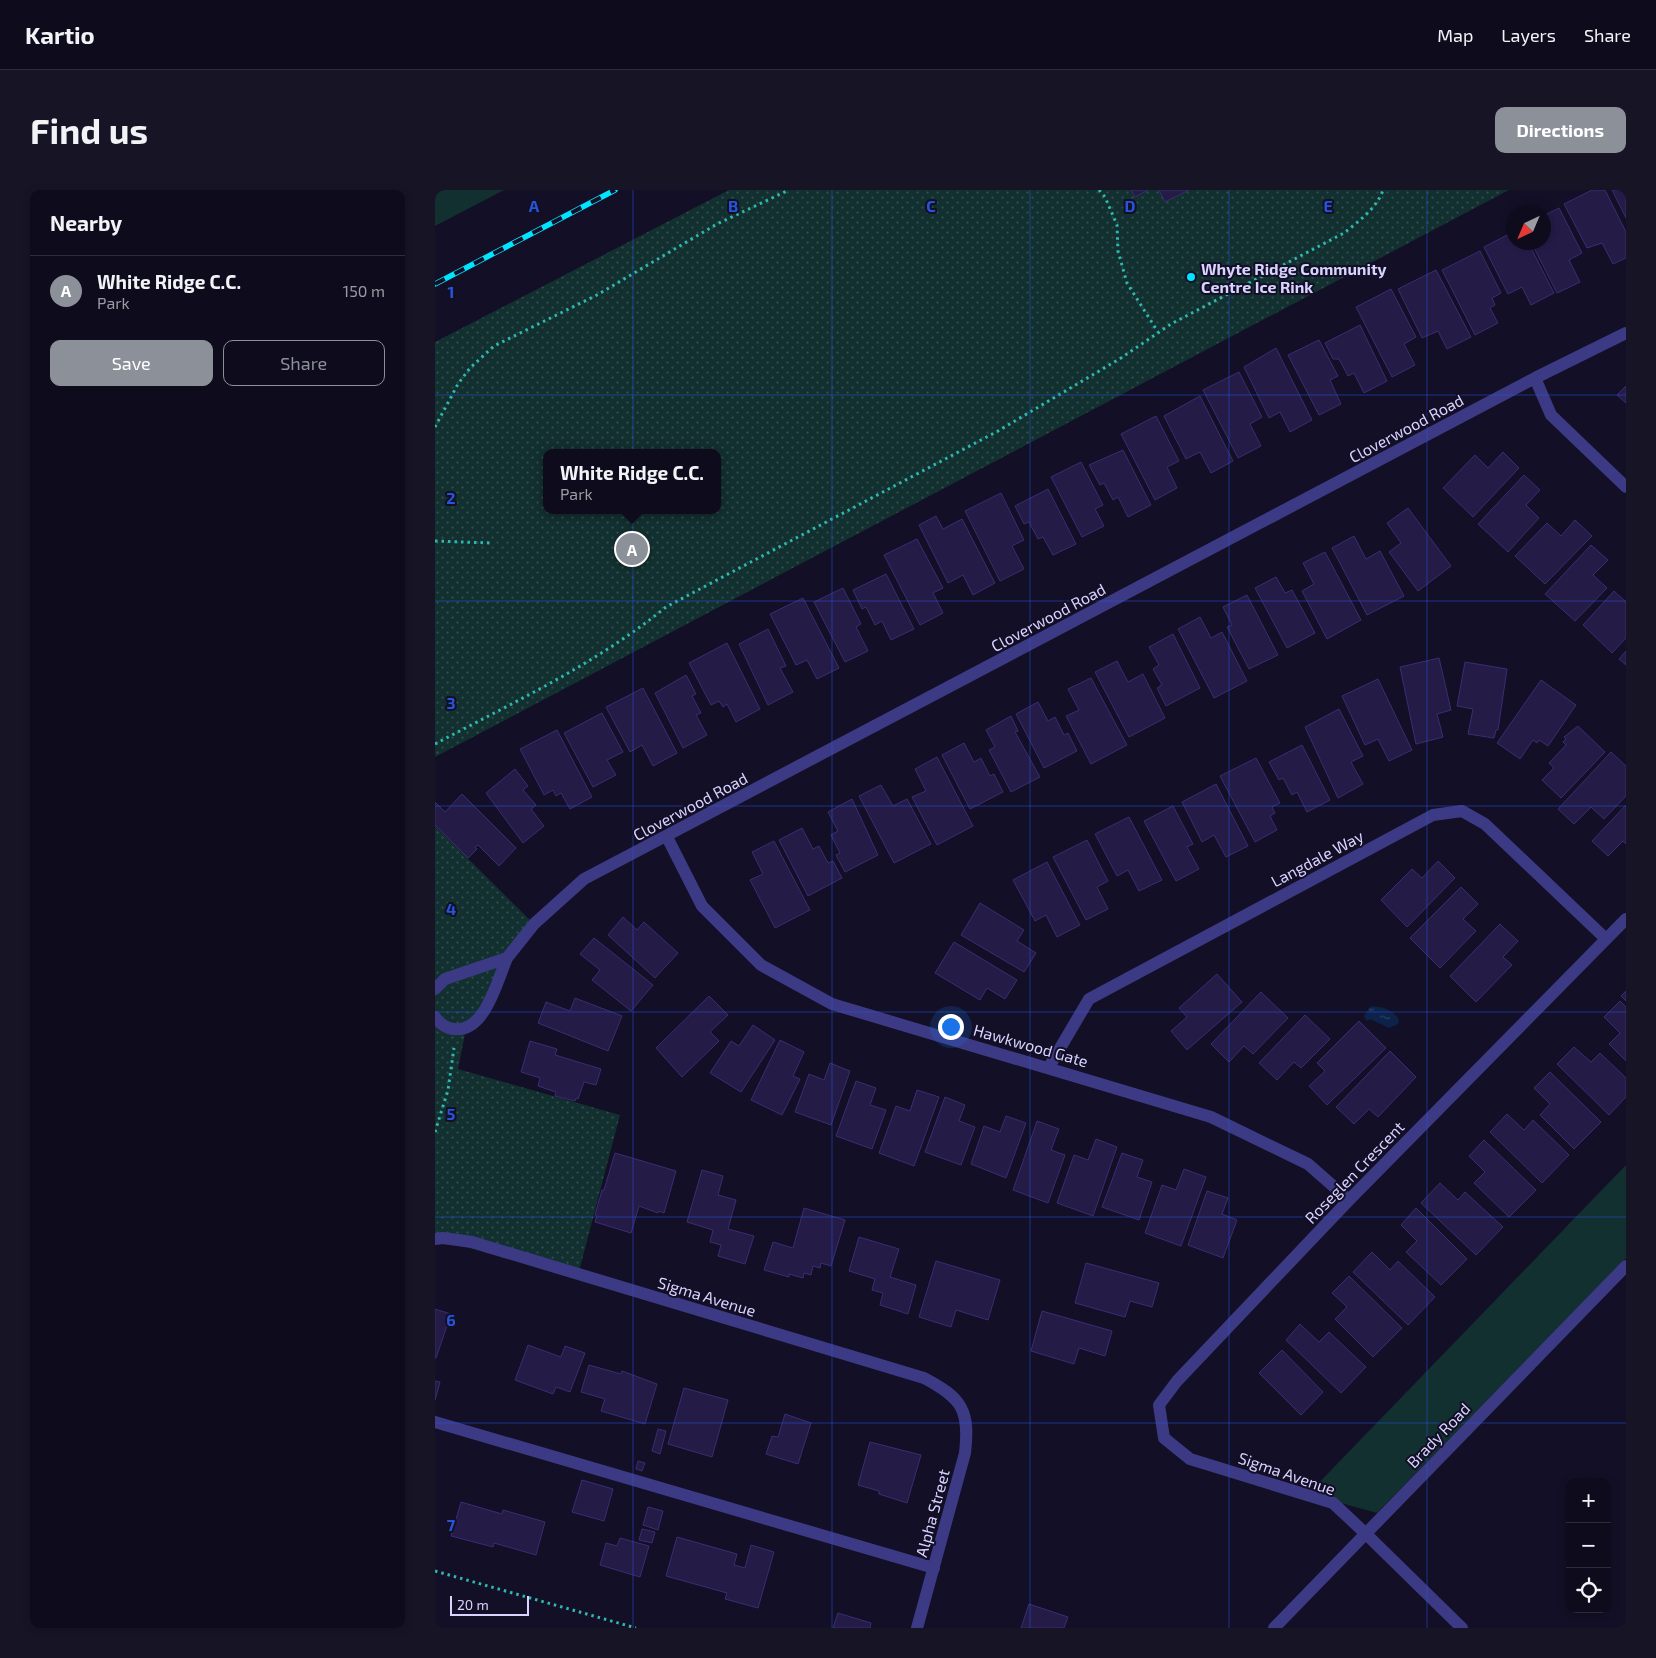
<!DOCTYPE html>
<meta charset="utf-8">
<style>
:root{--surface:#0e0b1c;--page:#171425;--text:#f1f3f6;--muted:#9b9ba3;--line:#2e2b3b;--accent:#8c9099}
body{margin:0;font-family:"Exo 2",sans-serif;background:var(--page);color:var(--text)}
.controls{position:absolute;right:15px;bottom:15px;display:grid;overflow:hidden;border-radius:10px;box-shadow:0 2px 8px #0003}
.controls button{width:45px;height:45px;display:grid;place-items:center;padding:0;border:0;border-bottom:1px solid var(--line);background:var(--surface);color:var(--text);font:25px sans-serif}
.compass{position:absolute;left:1071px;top:15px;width:45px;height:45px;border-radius:50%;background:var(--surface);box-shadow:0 2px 8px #0003;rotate:224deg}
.scale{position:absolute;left:15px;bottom:12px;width:79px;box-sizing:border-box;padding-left:5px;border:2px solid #d9d4ff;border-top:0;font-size:14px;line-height:18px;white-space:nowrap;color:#d9d4ff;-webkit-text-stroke:4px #130f26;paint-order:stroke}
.you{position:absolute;left:515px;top:836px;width:18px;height:18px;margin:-12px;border:4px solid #fff;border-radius:50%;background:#1a73e8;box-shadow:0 0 0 8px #1a73e833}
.badge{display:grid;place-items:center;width:32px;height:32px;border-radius:50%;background:var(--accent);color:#fff;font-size:16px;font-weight:700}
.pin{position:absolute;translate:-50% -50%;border:2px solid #fff;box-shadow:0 1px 5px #0006}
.popup{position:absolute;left:108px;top:259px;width:178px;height:65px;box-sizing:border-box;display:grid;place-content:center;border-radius:10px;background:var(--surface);filter:drop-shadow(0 1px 4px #0005);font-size:16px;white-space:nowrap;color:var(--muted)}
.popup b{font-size:19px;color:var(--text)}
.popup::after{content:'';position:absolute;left:50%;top:100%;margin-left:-10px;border:10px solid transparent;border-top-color:var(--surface)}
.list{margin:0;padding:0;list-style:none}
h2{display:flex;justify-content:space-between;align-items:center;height:65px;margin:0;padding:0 20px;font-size:21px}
h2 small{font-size:16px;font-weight:400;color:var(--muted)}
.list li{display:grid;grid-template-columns:32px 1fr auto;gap:15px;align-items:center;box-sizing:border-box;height:70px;padding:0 20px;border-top:1px solid var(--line)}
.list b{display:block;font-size:19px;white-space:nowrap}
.list p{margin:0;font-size:16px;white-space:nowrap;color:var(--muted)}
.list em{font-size:16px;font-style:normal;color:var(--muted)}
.actions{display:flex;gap:10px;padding:15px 20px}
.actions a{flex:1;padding:11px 0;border:1px solid var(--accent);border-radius:10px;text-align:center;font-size:18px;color:var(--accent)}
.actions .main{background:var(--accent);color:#fff}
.icon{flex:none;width:28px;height:28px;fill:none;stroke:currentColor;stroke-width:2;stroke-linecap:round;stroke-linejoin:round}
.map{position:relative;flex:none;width:1191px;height:1438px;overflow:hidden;border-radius:10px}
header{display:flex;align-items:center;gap:30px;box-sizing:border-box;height:70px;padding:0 25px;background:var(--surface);border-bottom:1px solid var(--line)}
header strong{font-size:24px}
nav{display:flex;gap:28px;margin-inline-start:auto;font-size:18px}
.intro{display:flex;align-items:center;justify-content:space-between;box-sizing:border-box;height:120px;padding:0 30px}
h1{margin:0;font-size:35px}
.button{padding:12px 22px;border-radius:10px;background:var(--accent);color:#fff;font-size:18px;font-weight:700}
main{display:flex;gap:30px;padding:0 30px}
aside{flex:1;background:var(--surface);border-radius:10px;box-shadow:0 2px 8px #0003}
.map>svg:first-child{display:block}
</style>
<header>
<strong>Kartio</strong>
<nav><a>Map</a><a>Layers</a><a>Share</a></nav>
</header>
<div class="intro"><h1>Find us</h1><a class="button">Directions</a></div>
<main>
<aside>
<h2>Nearby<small></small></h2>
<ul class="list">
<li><span class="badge">A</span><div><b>White Ridge C.C.</b><p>Park</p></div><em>150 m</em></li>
</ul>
<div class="actions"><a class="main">Save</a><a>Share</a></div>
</aside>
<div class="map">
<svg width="1191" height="1438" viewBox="0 0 1191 1438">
<defs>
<pattern id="park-dots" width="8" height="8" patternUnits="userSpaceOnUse" patternTransform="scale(1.25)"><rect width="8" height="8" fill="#12302f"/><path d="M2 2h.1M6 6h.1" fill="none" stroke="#344d4e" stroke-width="1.8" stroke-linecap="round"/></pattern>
<pattern id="water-ripples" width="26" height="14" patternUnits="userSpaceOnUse" patternTransform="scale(1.25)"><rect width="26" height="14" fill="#0c2248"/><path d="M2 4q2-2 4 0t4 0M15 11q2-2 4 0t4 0" fill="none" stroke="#2f4163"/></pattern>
</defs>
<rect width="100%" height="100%" fill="#130f26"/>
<path fill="#12302f" d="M 0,0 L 69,0 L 0,36 Z
M 1191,975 L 1191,1068 L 942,1323 L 873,1304 Z"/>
<path fill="url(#park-dots)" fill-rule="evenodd" d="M 294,0 L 1074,0 L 0,567 L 0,152 ZM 112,263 L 282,263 L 282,320 L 112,320 Z
M 0,636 L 99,734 L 72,768 L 49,821 L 31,839 L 23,879 L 185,925 L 142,1089 L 0,1048 Z"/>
<path fill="url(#water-ripples)" d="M 935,817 C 945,815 960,821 964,830 L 963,834 L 954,838 L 935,829 L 932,831 L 929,826 Z"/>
<path fill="#241b47" stroke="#3b2d73" d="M 696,0 L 713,0 L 700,7 Z
M 724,0 L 754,0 L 730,12 Z
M 1157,0 L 1170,0 L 1191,42 L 1191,68 L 1178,74 L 1167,53 L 1152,58 L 1129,14 Z
M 1177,0 L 1191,0 L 1191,28 Z
M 1124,18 L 1147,63 L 1134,70 L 1145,92 L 1122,103 L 1096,52 L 1108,52 L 1108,26 Z
M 1078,42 L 1078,52 L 1093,52 L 1119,103 L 1096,115 L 1087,97 L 1073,104 L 1049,57 Z
M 1045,61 L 1066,103 L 1057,108 L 1060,115 L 1055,118 L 1063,133 L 1040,145 L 1007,80 Z
M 1001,80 L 1036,147 L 1012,159 L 1003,141 L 987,148 L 963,99 Z
M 956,99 L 981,147 L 969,154 L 980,175 L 957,187 L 921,117 Z
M 925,135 L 952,191 L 929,203 L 919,183 L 913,186 L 904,169 L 898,169 L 890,153 Z
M 884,150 L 903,186 L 895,190 L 906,214 L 884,225 L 853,165 Z
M 841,158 L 877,230 L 855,242 L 845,222 L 834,228 L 809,177 Z
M 804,182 L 827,227 L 815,234 L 826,256 L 803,268 L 768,200 Z
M 1191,196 L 1191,213 L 1182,205 Z
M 765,206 L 798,271 L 776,283 L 765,262 L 751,269 L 729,226 Z
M 721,226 L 744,271 L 732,277 L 742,298 L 720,310 L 686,244 Z
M 688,260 L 716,315 L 693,327 L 683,307 L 678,310 L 669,293 L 665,295 L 654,275 Z
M 1068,262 L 1084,278 L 1038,327 L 1008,298 L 1040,265 L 1053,278 Z
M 646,272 L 668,315 L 660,319 L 669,336 L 647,347 L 616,287 Z
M 1089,285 L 1105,300 L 1091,315 L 1104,328 L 1073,362 L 1043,334 Z
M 613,299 L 641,354 L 618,365 L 608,347 L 603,349 L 594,332 L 589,334 L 580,316 Z
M 566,303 L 589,350 L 577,356 L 589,379 L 565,391 L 530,321 Z
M 973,318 L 1016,376 L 983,401 L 954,362 L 966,353 L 952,333 Z
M 501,326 L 508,339 L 527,329 L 560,393 L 538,405 L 528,385 L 513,393 L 484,335 Z
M 1140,330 L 1157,346 L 1110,394 L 1080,366 L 1112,333 L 1126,346 Z
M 919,346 L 931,369 L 945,361 L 969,406 L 932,425 L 897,358 Z
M 482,349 L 508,398 L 498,403 L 508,423 L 485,435 L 449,365 Z
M 1156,355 L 1173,370 L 1158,385 L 1172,398 L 1140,431 L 1110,404 Z
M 890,362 L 926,430 L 892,449 L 867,401 L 879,394 L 868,373 Z
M 451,384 L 479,439 L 456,450 L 447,431 L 440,435 L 431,417 L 427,419 L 418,400 Z
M 841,387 L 850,403 L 857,400 L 880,443 L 852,458 L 820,398 Z
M 408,398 L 426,434 L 421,437 L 433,461 L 410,472 L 379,412 Z
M 1179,401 L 1191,412 L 1191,448 L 1177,463 L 1148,435 Z
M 812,405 L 843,465 L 814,479 L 792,437 L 797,435 L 788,417 Z
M 368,408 L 404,478 L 382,489 L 372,470 L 361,475 L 335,424 Z
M 765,427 L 776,448 L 787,442 L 812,491 L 779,508 L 743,439 Z
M 333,439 L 351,476 L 345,478 L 358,502 L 333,515 L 304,454 Z
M 738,444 L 765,498 L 731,516 L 722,498 L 727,495 L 718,479 L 724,475 L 714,457 Z
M 292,453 L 325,519 L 301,532 L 292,514 L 288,517 L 284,511 L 276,515 L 254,473 Z
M 1191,461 L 1191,475 L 1184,469 Z
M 1004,468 L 1016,520 L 1002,524 L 1008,547 L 981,554 L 965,477 Z
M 682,471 L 693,492 L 708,484 L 730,528 L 694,547 L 660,482 Z
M 1030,472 L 1072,479 L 1063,540 L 1061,540 L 1059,548 L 1033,544 L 1038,519 L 1022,516 Z
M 251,485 L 261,504 L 257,506 L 266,523 L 261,525 L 272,545 L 248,558 L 220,503 Z
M 656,488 L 692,555 L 656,574 L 631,526 L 644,520 L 633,499 Z
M 943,489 L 977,560 L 954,571 L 943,549 L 930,555 L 907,506 Z
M 1106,490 L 1141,515 L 1113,556 L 1104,550 L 1102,553 L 1098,550 L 1085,569 L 1062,553 Z
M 208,498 L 242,563 L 218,576 L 207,555 L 195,562 L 171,517 Z
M 603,512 L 613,531 L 620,527 L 629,545 L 633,543 L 642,561 L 609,578 L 581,524 Z
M 904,519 L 928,566 L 916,572 L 928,594 L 903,608 L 870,537 Z
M 167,523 L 188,562 L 172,570 L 181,585 L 158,597 L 129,543 Z
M 576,526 L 583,541 L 580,542 L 605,587 L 576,602 L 554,560 L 560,557 L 551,540 Z
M 1143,536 L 1170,562 L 1126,608 L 1107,590 L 1119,578 L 1114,573 L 1131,555 L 1128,552 L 1131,549 L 1129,547 Z
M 122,540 L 157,607 L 135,619 L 126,603 L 121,606 L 118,600 L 109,605 L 85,559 Z
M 529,553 L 539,572 L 546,568 L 555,586 L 559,584 L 568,602 L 535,619 L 507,565 Z
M 867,555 L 895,610 L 872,622 L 862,602 L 857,605 L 848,588 L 844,590 L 834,572 Z
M 1176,562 L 1191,576 L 1191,606 L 1169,629 L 1156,617 L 1139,634 L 1123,619 Z
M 502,567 L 538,636 L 502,655 L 477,607 L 491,601 L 480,579 Z
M 821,568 L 845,613 L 837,617 L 840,623 L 835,626 L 842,640 L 820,652 L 785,586 Z
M 80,579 L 93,596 L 88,600 L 101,615 L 96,619 L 109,636 L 88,653 L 51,603 Z
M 781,594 L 813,656 L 791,667 L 779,645 L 767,652 L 747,612 Z
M 446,595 L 458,616 L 472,609 L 496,654 L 459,673 L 424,606 Z
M 27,604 L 81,658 L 64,676 L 43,655 L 40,657 L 42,659 L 33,668 L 0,635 L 0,612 L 10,622 Z
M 417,609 L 443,665 L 410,682 L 401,665 L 405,663 L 396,645 L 403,641 L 393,622 Z
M 1191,615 L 1191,654 L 1188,651 L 1173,666 L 1157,651 Z
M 738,616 L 758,654 L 752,657 L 764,679 L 741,691 L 709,631 Z
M 694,627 L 727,690 L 704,701 L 693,680 L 682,686 L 660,644 Z
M 367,638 L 378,659 L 384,656 L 393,673 L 398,671 L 407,688 L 373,706 L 344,650 Z
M 652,650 L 673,691 L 662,697 L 673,719 L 651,730 L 618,667 Z
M 339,651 L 375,720 L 340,738 L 315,690 L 328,684 L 317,662 Z
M 1003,671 L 1020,688 L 972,737 L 946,710 L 977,679 L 987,688 Z
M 612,672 L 645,735 L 622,747 L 611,725 L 600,731 L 578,690 Z
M 1026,697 L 1043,714 L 1028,729 L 1041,741 L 1005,778 L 975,748 Z
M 545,713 L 589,740 L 582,751 L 601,763 L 589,782 L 526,745 Z
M 188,727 L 202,740 L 209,732 L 243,763 L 220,788 L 173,745 Z
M 1065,734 L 1083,751 L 1068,767 L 1077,775 L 1041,812 L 1015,786 Z
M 159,748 L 218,795 L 196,821 L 157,790 L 165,780 L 145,764 Z
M 519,752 L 582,790 L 570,809 L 552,798 L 545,810 L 500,783 Z
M 782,784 L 807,812 L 752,860 L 736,841 L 752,827 L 744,818 Z
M 1191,801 L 1191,811 L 1186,806 Z
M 826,802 L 853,828 L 818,864 L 809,856 L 794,872 L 776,854 Z
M 274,806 L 293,825 L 275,842 L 284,851 L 247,887 L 221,858 Z
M 140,808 L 187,826 L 173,861 L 103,833 L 111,812 L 135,821 Z
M 1185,811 L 1191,817 L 1191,871 L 1174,854 L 1185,843 L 1169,827 Z
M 870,825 L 895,849 L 866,878 L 859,872 L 842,890 L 824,873 Z
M 924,831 L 951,858 L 892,915 L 874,896 L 890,881 L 882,873 Z
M 318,835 L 340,850 L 306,902 L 275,883 L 296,851 L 304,856 Z
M 345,850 L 369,862 L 358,886 L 365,889 L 347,925 L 316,910 Z
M 95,851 L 122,859 L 120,865 L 166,879 L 161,895 L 149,892 L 143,909 L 141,908 L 140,911 L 120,906 L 121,902 L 103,896 L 105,888 L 86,882 Z
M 1139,857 L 1156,872 L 1165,863 L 1191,888 L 1191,907 L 1174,925 L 1122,874 Z
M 955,861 L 981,887 L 943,927 L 934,919 L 919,934 L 901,917 Z
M 395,873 L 415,881 L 396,935 L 360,922 L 374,884 L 389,890 Z
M 1115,882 L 1166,932 L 1139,959 L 1105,925 L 1115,914 L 1099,898 Z
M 421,891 L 441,898 L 435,915 L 451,920 L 437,959 L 401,946 Z
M 482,900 L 504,907 L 479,976 L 444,963 L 461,916 L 475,921 Z
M 510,907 L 530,915 L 524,931 L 540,937 L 526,975 L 490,962 Z
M 1072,924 L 1089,940 L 1098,930 L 1134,965 L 1107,993 L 1055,942 Z
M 571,926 L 591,933 L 571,988 L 536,974 L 549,936 L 565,942 Z
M 602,931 L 624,939 L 616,960 L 630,965 L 613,1013 L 578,1000 Z
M 661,949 L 682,957 L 658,1026 L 622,1013 L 639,965 L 653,970 Z
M 1049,950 L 1101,1000 L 1074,1027 L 1039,993 L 1050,982 L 1034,966 Z
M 180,963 L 241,981 L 229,1023 L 224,1021 L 223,1023 L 204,1016 L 196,1043 L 160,1032 L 162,1026 L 160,1025 L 167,1000 L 169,1000 Z
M 687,963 L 708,970 L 702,987 L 717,992 L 704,1030 L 667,1017 Z
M 749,979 L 771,987 L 746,1056 L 710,1043 L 727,995 L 741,1000 Z
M 267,980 L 288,986 L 283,1005 L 301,1010 L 293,1039 L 319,1046 L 310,1074 L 283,1066 L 286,1055 L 275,1052 L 278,1040 L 252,1032 Z
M 1005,993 L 1023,1010 L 1030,1002 L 1068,1037 L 1041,1065 L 986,1013 Z
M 772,1001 L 793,1008 L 787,1024 L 802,1030 L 788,1068 L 753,1055 Z
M 369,1018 L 410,1030 L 396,1076 L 386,1073 L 385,1078 L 378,1076 L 376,1085 L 369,1083 L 368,1088 L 354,1084 L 354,1087 L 329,1080 L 338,1052 L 358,1058 Z
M 981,1018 L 1032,1069 L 1006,1095 L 971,1062 L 982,1051 L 966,1035 Z
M 424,1047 L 464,1059 L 455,1087 L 481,1095 L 473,1124 L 445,1115 L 448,1103 L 437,1100 L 440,1089 L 414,1081 Z
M 937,1062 L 955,1080 L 963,1071 L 1000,1107 L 973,1135 L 918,1082 Z
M 501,1071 L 565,1090 L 553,1130 L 521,1120 L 516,1137 L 484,1127 Z
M 651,1073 L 724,1093 L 717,1117 L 695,1111 L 690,1127 L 640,1113 Z
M 914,1086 L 967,1138 L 938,1167 L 900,1129 L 912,1117 L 897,1103 Z
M 0,1119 L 16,1124 L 1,1168 L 0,1168 Z
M 607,1121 L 677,1141 L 670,1166 L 644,1158 L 639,1174 L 596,1161 Z
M 865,1134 L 884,1152 L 894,1142 L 931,1177 L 906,1203 L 851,1150 Z
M 93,1155 L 126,1167 L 130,1156 L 150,1163 L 135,1202 L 121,1197 L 118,1204 L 80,1190 Z
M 847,1160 L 888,1202 L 866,1225 L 824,1183 Z
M 154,1175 L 186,1184 L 187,1181 L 222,1194 L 210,1234 L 166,1221 L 170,1209 L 146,1202 Z
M 0,1191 L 5,1192 L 0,1210 Z
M 249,1198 L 293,1210 L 277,1267 L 233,1254 Z
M 350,1224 L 376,1233 L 363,1274 L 331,1264 L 337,1246 L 343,1247 Z
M 223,1239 L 231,1241 L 225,1264 L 217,1261 Z
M 435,1252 L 486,1265 L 472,1313 L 444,1304 L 444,1301 L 423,1295 Z
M 203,1271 L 210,1273 L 207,1281 L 201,1279 Z
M 147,1290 L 178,1299 L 169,1331 L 137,1322 Z
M 26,1312 L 67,1324 L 68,1320 L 110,1332 L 101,1365 L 59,1353 L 58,1357 L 16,1346 Z
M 213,1317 L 228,1321 L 223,1340 L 208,1335 Z
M 207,1339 L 220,1342 L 217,1353 L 204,1350 Z
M 242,1347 L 302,1364 L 299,1375 L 310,1378 L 316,1355 L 339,1362 L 323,1418 L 290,1409 L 292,1403 L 231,1386 Z
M 185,1348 L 214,1356 L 205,1387 L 165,1375 L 171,1353 L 182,1356 Z
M 594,1414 L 633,1427 L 629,1438 L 586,1438 Z
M 403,1423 L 436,1433 L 435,1438 L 398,1438 Z"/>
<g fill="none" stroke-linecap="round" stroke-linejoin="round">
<path stroke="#2fb8b0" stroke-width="3" stroke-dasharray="2.5 4" stroke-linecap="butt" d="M 664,0 L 670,7 L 682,35 L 683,61 L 692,93 L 723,142
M 0,237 L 23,194 L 35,178 L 59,156 L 162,105 L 282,34 L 354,0
M 0,351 L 56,353
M 0,554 C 79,512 161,474 231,417 L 563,241 L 686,168 L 736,134 L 909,43 C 924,31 942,18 948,0
M 0,942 L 13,900 L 19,858
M 0,1381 L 201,1438"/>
<path stroke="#3d3a85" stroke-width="12" d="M 0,1232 L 499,1378
M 930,1343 L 1027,1438"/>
<path stroke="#3d3a85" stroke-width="12" d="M 1100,188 L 1116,225 L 1191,297
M 232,647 L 267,716 L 326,775 L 397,814 L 776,927 L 873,974 L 914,1010
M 72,768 L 99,734 L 149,689 L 1100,188 L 1191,143
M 0,799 L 10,789 L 72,768 C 62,791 50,843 19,839 C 12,839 4,833 0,827
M 614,877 L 654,809 L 998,625 L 1027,621 L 1050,634 L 1171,749
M 0,1049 L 8,1048 L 37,1052 L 489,1188 C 527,1208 535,1220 530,1263 L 482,1438
M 930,1343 L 898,1313 L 755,1269 L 729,1248 L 724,1215 L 742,1191 L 914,1010 L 1191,729
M 839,1438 L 1191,1076"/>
<g stroke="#00e5ff" stroke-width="5.5">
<path id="rail" d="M 0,94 L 180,0"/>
</g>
<use href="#rail" stroke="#130f26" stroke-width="4" stroke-dasharray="11" stroke-linecap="butt"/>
</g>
<path fill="none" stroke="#2655da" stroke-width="1" stroke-opacity="0.55" d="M 198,0 L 198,1438M 397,0 L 397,1438M 595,0 L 595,1438M 794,0 L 794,1438M 992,0 L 992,1438M 0,205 L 1191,205M 0,411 L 1191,411M 0,616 L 1191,616M 0,822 L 1191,822M 0,1027 L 1191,1027M 0,1233 L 1191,1233"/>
<circle fill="#00e5ff" stroke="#130f26" stroke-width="2" cx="756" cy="87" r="5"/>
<g text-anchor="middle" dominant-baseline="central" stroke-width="4" stroke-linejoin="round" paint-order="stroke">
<g font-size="16" font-weight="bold" fill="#d9d4ff" stroke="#130f26" text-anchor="start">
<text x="766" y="78">Whyte Ridge Community<tspan x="766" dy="18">Centre Ice Rink</tspan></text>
</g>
<g font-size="16" fill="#d9d4ff" stroke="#130f26">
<text transform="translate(971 238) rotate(-28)">Cloverwood Road</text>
<text transform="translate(613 427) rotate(-28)">Cloverwood Road</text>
<text transform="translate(255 616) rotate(-28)">Cloverwood Road</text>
<text transform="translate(882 668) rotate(-28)">Langdale Way</text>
<text transform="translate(596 855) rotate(16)">Hawkwood Gate</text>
<text transform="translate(919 982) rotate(-46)">Roseglen Crescent</text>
<text transform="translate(272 1106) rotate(17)">Sigma Avenue</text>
<text transform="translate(1003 1245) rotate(-46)">Brady Road</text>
<text transform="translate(852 1283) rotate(19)">Sigma Avenue</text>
<text transform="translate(497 1323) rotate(-75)">Alpha Street</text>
</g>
</g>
<g font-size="16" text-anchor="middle" font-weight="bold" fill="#2655da" stroke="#130f26" stroke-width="4" stroke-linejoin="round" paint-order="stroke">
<text x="99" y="22">A</text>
<text x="298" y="22">B</text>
<text x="496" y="22">C</text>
<text x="695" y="22">D</text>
<text x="893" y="22">E</text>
<text x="16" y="108">1</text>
<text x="16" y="314">2</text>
<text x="16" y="519">3</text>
<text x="16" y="725">4</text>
<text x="16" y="930">5</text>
<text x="16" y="1136">6</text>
<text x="16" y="1341">7</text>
</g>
</svg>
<div class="controls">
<button>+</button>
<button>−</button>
<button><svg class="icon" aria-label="locate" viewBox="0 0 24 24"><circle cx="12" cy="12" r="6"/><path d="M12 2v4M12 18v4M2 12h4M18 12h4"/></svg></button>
</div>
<svg class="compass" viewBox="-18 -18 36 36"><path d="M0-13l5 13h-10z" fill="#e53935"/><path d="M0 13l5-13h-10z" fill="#9b9ba3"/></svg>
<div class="scale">20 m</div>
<div class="you"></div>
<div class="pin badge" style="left:197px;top:359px">A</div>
<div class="popup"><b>White Ridge C.C.</b>Park</div>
</div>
</main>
